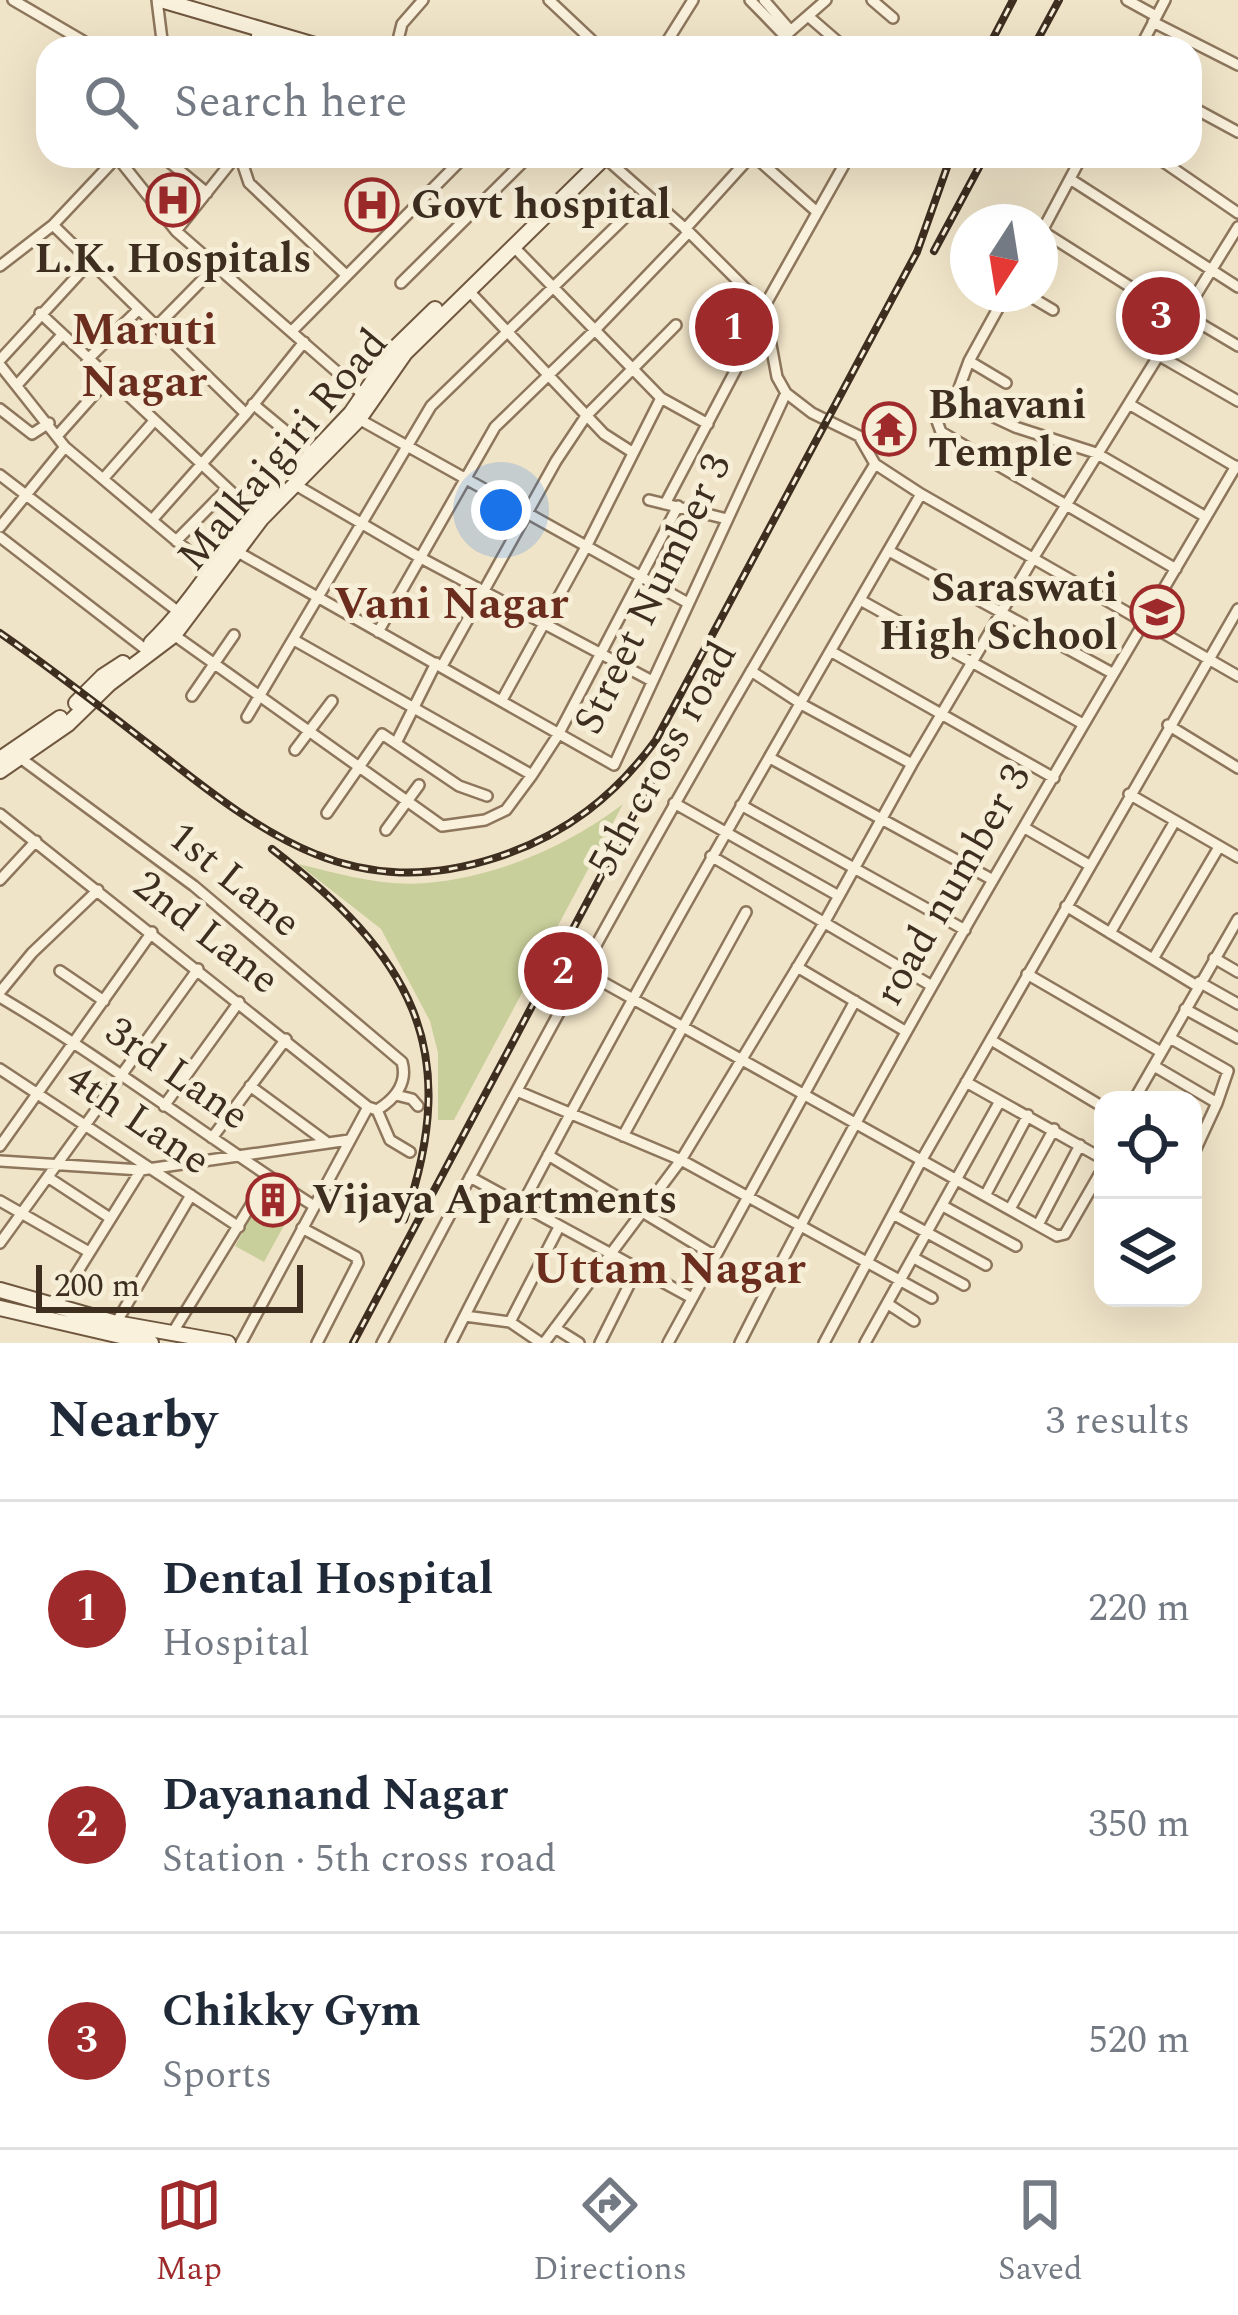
<!DOCTYPE html>
<meta charset="utf-8">
<style>
:root{--surface:#fff;--page:#f2f2f3;--text:#1f2937;--muted:#747a83;--line:#e0e1e3;--accent:#9e2a2b}
body{margin:0;font-family:Spectral,serif;background:var(--page);color:var(--text)}
.controls{position:absolute;right:36px;bottom:36px;display:grid;overflow:hidden;border-radius:24px;box-shadow:0 12px 48px #0002}
.controls button{width:108px;height:108px;display:grid;place-items:center;padding:0;border:0;border-bottom:3px solid var(--line);background:var(--surface);color:var(--text);font:60px sans-serif}
.compass{position:absolute;left:950px;top:204px;width:108px;height:108px;border-radius:50%;background:var(--surface);box-shadow:0 12px 48px #0002;rotate:192deg}
.scale{position:absolute;left:36px;bottom:30px;width:267px;box-sizing:border-box;padding-left:12px;border:6px solid #3d2e20;border-top:0;font-size:33px;line-height:42px;white-space:nowrap;color:#3d2e20;-webkit-text-stroke:9px #f7eed8;paint-order:stroke}
.you{position:absolute;left:501px;top:510px;width:42px;height:42px;margin:-30px;border:9px solid #fff;border-radius:50%;background:#1a73e8;box-shadow:0 0 0 18px #1a73e833}
.badge{display:grid;place-items:center;width:78px;height:78px;border-radius:50%;background:var(--accent);color:#fff;font-size:39px;font-weight:700}
.pin{position:absolute;translate:-50% -50%;border:6px solid #fff;box-shadow:0 3px 12px #0006}
.list{margin:0;padding:0;list-style:none}
h2{display:flex;justify-content:space-between;align-items:center;height:156px;margin:0;padding:0 48px;font-size:51px}
h2 small{font-size:39px;font-weight:400;color:var(--muted)}
.list li{display:grid;grid-template-columns:78px 1fr auto;gap:36px;align-items:center;box-sizing:border-box;height:216px;padding:0 48px;border-top:3px solid var(--line)}
.list b{display:block;font-size:45px;white-space:nowrap}
.list p{margin:0;font-size:39px;white-space:nowrap;color:var(--muted)}
.list em{font-size:39px;font-style:normal;color:var(--muted)}
.icon{flex:none;width:66px;height:66px;fill:none;stroke:currentColor;stroke-width:2;stroke-linecap:round;stroke-linejoin:round}
.map{position:relative;flex:none;width:1238px;height:1343px;overflow:hidden}
.search{position:absolute;background:var(--surface);box-shadow:0 12px 48px #0002;left:36px;right:36px;top:36px;height:132px;display:flex;align-items:center;gap:30px;box-sizing:border-box;padding:0 42px;border-radius:36px;color:var(--muted);font-size:45px}
.sheet{height:804px;background:var(--surface)}
nav{display:flex;justify-content:space-around;align-items:center;box-sizing:border-box;height:168px;border-top:3px solid var(--line);background:var(--surface);font-size:33px;color:var(--muted)}
nav a{display:grid;justify-items:center;gap:6px}
nav .on{color:var(--accent)}
.map>svg:first-child{display:block}
</style>
<div class="map">
<svg width="1238" height="1343" viewBox="0 0 1238 1343">
<rect width="100%" height="100%" fill="#f0e4c8"/>
<path fill="#c9cf9b" d="M 623,804 L 454,1120 L 438,1120 L 438,1053 L 430,1021 L 381,929 L 298,864 C 340,874 384,887 427,883 C 497,877 568,846 623,804 Z
M 258,1205 L 287,1220 L 264,1262 L 235,1246 Z"/>
<g fill="none" stroke-linecap="round" stroke-linejoin="round">
<g stroke="#8d765c" stroke-width="14">
<path id="street" d="M 13,0 L 95,48
M 157,0 L 163,48
M 549,0 L 600,48
M 750,0 L 784,35
M 764,0 L 790,30
M 872,0 L 893,18
M 1127,0 L 1156,16
M 808,16 L 845,48
M 1153,22 L 1238,65
M 396,48 L 402,24 L 423,0
M 663,48 L 693,0
M 771,48 L 826,0
M 1140,48 L 1165,0
M 1190,106 L 1238,132
M 162,156 L 207,193
M 240,156 L 249,183 L 345,274
M 603,156 L 689,232 L 764,307 L 777,377 L 786,393 L 812,413 L 859,436 L 875,464 L 921,494 L 1238,676
M 754,156 L 817,212
M 1155,156 L 1238,213
M 117,157 L 176,231 L 367,398
M 1070,179 L 1238,287
M 53,225 L 246,414
M 685,229 L 751,156
M 176,231 L 236,156
M 1042,231 L 1181,319
M 1040,235 L 1082,156
M 513,246 L 661,398 L 708,424
M 0,266 L 53,225 L 118,156
M 401,283 L 529,156
M 468,290 L 604,434 L 632,452
M 1006,294 L 969,361 L 955,399 L 1015,427 L 1096,453 L 1206,517
M 1026,294 L 1053,310
M 764,307 L 849,156
M 40,313 L 254,513
M 1184,314 L 1238,346
M 157,326 L 215,267
M 293,330 L 465,156
M 1158,355 L 1238,401
M 0,360 L 90,262
M 87,360 L 139,309
M 969,361 L 1006,383
M 0,365 L 65,447 L 211,570
M 17,385 L 62,335
M 253,404 L 312,453
M 1129,404 L 1238,468
M 0,409 L 32,434 L 49,423
M 357,418 L 688,603
M 937,421 L 941,432 L 1176,569
M 58,435 L 107,380
M 0,475 L 180,613
M 103,479 L 154,421
M 294,484 L 419,557 L 652,681
M 649,500 L 727,519
M 665,504 L 764,316
M 152,520 L 246,414 L 304,342
M 0,527 L 65,447
M 0,537 L 145,649
M 176,541 L 227,489
M 236,551 L 614,765 L 786,393
M 889,551 L 1112,673
M 862,601 L 1083,724
M 378,632 L 495,427 L 595,330 L 689,232
M 174,635 L 442,826 L 485,820 L 506,810 L 532,775 L 558,735 L 678,506
M 294,640 L 532,775
M 832,652 L 1054,778
M 442,666 L 556,461 L 586,416 L 676,325
M 751,671 L 803,705 L 912,764
M 192,696 L 234,635
M 502,700 L 586,547 L 661,398
M 247,717 L 431,406 L 647,196
M 1168,725 L 1238,768
M 396,743 L 436,663
M 295,750 L 332,701
M 19,757 L 194,886 L 402,1062 C 408,1083 395,1099 377,1110 L 368,1107
M 770,758 L 993,880
M 1129,794 L 1238,857
M 674,803 L 837,895
M 741,805 L 965,930
M 327,813 L 382,734 L 459,786 L 487,796
M 0,814 L 368,1107
M 1025,828 L 1089,865
M 386,830 L 419,785
M 711,856 L 932,986
M 0,880 L 36,841
M 1066,906 L 1197,986
M 1110,933 L 1175,821
M 1214,958 L 1238,972
M 1153,959 L 1219,847
M 797,967 L 905,1031
M 60,971 L 104,1001
M 583,971 L 1057,1236 L 1065,1234 L 1103,1168
M 1027,974 L 1161,1052
M 1199,982 L 1238,1004
M 0,992 L 32,953 L 98,890
M 0,997 C 108,1061 208,1138 314,1206
M 1185,1009 L 1238,1038
M 1170,1038 L 1228,1071 L 1217,1103
M 991,1040 L 1103,1107
M 1154,1066 L 1217,1103 L 1193,1155
M 0,1069 L 239,1227
M 966,1082 L 1103,1159
M 250,1086 L 325,1141
M 517,1091 L 681,1160 L 932,1298
M 396,1095 L 412,1099 L 418,1106
M 1134,1100 L 1238,919
M 164,1106 L 239,1002
M 377,1110 L 390,1140 L 410,1152
M 623,1136 L 746,912
M 212,1138 L 286,1039
M 0,1146 L 152,932
M 548,1155 L 715,1256
M 0,1161 L 141,1170 L 349,1140
M 470,1177 L 692,1298
M 49,1178 L 110,1218
M 986,1194 L 1028,1115
M 0,1201 L 89,1252
M 943,1206 L 1016,1246
M 1010,1209 L 1054,1129
M 893,1214 L 986,1265
M 1038,1225 L 1080,1145
M 302,1228 L 356,1257 L 358,1263 L 317,1343
M 0,1243 L 198,969
M 914,1258 L 964,1285
M 888,1304 L 914,1321
M 55,1308 L 141,1170
M 465,1316 L 510,1322 L 541,1343
M 510,1322 L 559,1227
M 116,1323 L 191,1195
M 555,1328 L 579,1343
M 173,1332 L 268,1177
M 241,1343 L 368,1107
M 382,1343 C 539,1046 699,750 875,464
M 451,1343 C 596,1054 759,774 921,494
M 544,1343 L 681,1160 L 824,923 L 912,764 L 1034,557 L 1238,227
M 600,1343 L 637,1269
M 668,1343 L 855,1001
M 740,1343 C 891,1043 1066,756 1236,466
M 824,1343 L 921,1161 L 1238,609
M 865,1343 L 1000,1101"/>
</g>
<g stroke="#6f573f" stroke-width="18">
<path id="secondary" d="M 161,0 L 325,48
M 259,36 L 292,48
M 293,474 L 351,413 L 397,346 L 435,309
M 151,643 C 198,598 227,539 273,494
M 76,703 L 103,676 L 123,663
M 0,759 L 60,718
M 0,771 L 68,724 L 109,684 L 174,635 L 261,519 L 359,419 L 405,353 L 606,156
M 0,1290 L 116,1323 L 228,1343
M 0,1308 L 151,1343"/>
</g>
<use href="#street" stroke="#faf1dc" stroke-width="9"/>
<use href="#secondary" stroke="#faf1dc" stroke-width="14"/>
<g stroke="#3d2e20" stroke-width="8">
<path id="rail" d="M 988,48 L 1013,0
M 1033,48 L 1059,0
M 934,251 L 985,156
M 0,633 C 55,671 107,712 160,753 C 267,837 355,904 498,857 C 565,835 615,796 656,740 L 917,252 L 951,156
M 272,849 C 409,955 465,1046 404,1220
M 353,1343 L 677,733"/>
</g>
<use href="#rail" stroke="#f7eed8" stroke-width="3" stroke-dasharray="9" stroke-linecap="butt"/>
</g>
<defs>
<g id="hospital-ring" transform="scale(2.7)"><circle r="9.5" fill="#f7eed8" stroke="#9e2a2b" stroke-width="1.5"/><path d="M-5-5h3v3.5h4V-5h3V5h-3V1.5h-4V5h-3Z" fill="#9e2a2b"/></g>
<g id="temple-ring" transform="scale(2.7)"><circle r="9.5" fill="#f7eed8" stroke="#9e2a2b" stroke-width="1.5"/><path d="M0-6L5-2H3V0L6.5 2.5H4V6H1.5V3h-3V6H-4V2.5H-6.5L-3 0V-2H-5Z" fill="#9e2a2b"/></g>
<g id="school-ring" transform="scale(2.7)"><circle r="9.5" fill="#f7eed8" stroke="#9e2a2b" stroke-width="1.5"/><path d="M0-5L7-2L0 1L-7-2ZM-4 1L0 2.5L4 1V4Q0 6-4 4Z" fill="#9e2a2b"/></g>
<g id="building-ring" transform="scale(2.7)"><circle r="9.5" fill="#f7eed8" stroke="#9e2a2b" stroke-width="1.5"/><path d="M-4-6H4V6H1V3H-1V6H-4ZM-2.5-4.3h1.7v1.8h-1.7ZM.8-4.3h1.7v1.8H.8ZM-2.5-1h1.7V.8h-1.7ZM.8-1h1.7V.8H.8Z" fill="#9e2a2b"/></g>
</defs>
<g fill-rule="evenodd">
<use href="#hospital-ring" x="173" y="200"/>
<use href="#hospital-ring" x="372" y="205"/>
<use href="#temple-ring" x="889" y="429"/>
<use href="#school-ring" x="1157" y="612"/>
<use href="#building-ring" x="273" y="1200"/>
</g>
<g text-anchor="middle" dominant-baseline="central" stroke-width="10" stroke-linejoin="round" paint-order="stroke">
<g font-size="42" font-weight="bold" fill="#3d2e20" stroke="#f7eed8" text-anchor="start">
<text x="411" y="205">Govt hospital</text>
<text x="173" y="259" text-anchor="middle">L.K. Hospitals</text>
<text x="928" y="405">Bhavani<tspan x="928" dy="48">Temple</tspan></text>
<text x="1118" y="588" text-anchor="end">Saraswati<tspan x="1118" dy="48">High School</tspan></text>
<text x="312" y="1200">Vijaya Apartments</text>
</g>
<g font-size="42" fill="#3d2e20" stroke="#f7eed8">
<text transform="translate(283 450) rotate(-50)">Malkajgiri Road</text>
<text transform="translate(653 594) rotate(-64)">Street Number 3</text>
<text transform="translate(663 759) rotate(-61)">5th cross road</text>
<text transform="translate(234 880) rotate(39)">1st Lane</text>
<text transform="translate(953 885) rotate(-60)">road number 3</text>
<text transform="translate(206 933) rotate(38)">2nd Lane</text>
<text transform="translate(177 1074) rotate(35)">3rd Lane</text>
<text transform="translate(138 1120) rotate(34)">4th Lane</text>
</g>
<g font-size="45" font-weight="bold" fill="#6b2e1e" stroke="#f7eed8">
<text x="144" y="330">Maruti<tspan x="144" dy="52">Nagar</tspan></text>
<text x="451" y="604">Vani Nagar</text>
<text x="669" y="1269">Uttam Nagar</text>
</g>
</g>
</svg>
<div class="controls">
<button><svg class="icon" aria-label="locate" viewBox="0 0 24 24"><circle cx="12" cy="12" r="6"/><path d="M12 2v4M12 18v4M2 12h4M18 12h4"/></svg></button>
<button><svg class="icon" aria-label="layers" viewBox="0 0 24 24"><path d="M12 4l9 5-9 5-9-5zM3 14l9 5 9-5"/></svg></button>
</div>
<svg class="compass" viewBox="-18 -18 36 36"><path d="M0-13l5 13h-10z" fill="#e53935"/><path d="M0 13l5-13h-10z" fill="#747a83"/></svg>
<div class="scale">200 m</div>
<div class="you"></div>
<div class="pin badge" style="left:734px;top:327px">1</div>
<div class="pin badge" style="left:563px;top:971px">2</div>
<div class="pin badge" style="left:1161px;top:316px">3</div>
<div class="search"><svg class="icon" aria-label="search" viewBox="0 0 24 24"><circle cx="10" cy="10" r="6"/><path d="M15 15l6 6"/></svg>Search here</div>
</div>
<section class="sheet">
<h2>Nearby<small>3 results</small></h2>
<ul class="list">
<li><span class="badge">1</span><div><b>Dental Hospital</b><p>Hospital</p></div><em>220 m</em></li>
<li><span class="badge">2</span><div><b>Dayanand Nagar</b><p>Station · 5th cross road</p></div><em>350 m</em></li>
<li><span class="badge">3</span><div><b>Chikky Gym</b><p>Sports</p></div><em>520 m</em></li>
</ul>
</section>
<nav>
<a class="on"><svg class="icon" aria-label="map" viewBox="0 0 24 24"><path d="M3 6l6-2 6 2 6-2v14l-6 2-6-2-6 2zM9 4v14M15 6v14"/></svg>Map</a>
<a><svg class="icon" aria-label="directions" viewBox="0 0 24 24"><path d="M12 3l9 9-9 9-9-9zM9 14v-3h6M13 9l2 2-2 2"/></svg>Directions</a>
<a><svg class="icon" aria-label="saved" viewBox="0 0 24 24"><path d="M7 4h10v16l-5-4-5 4z"/></svg>Saved</a>
</nav>
